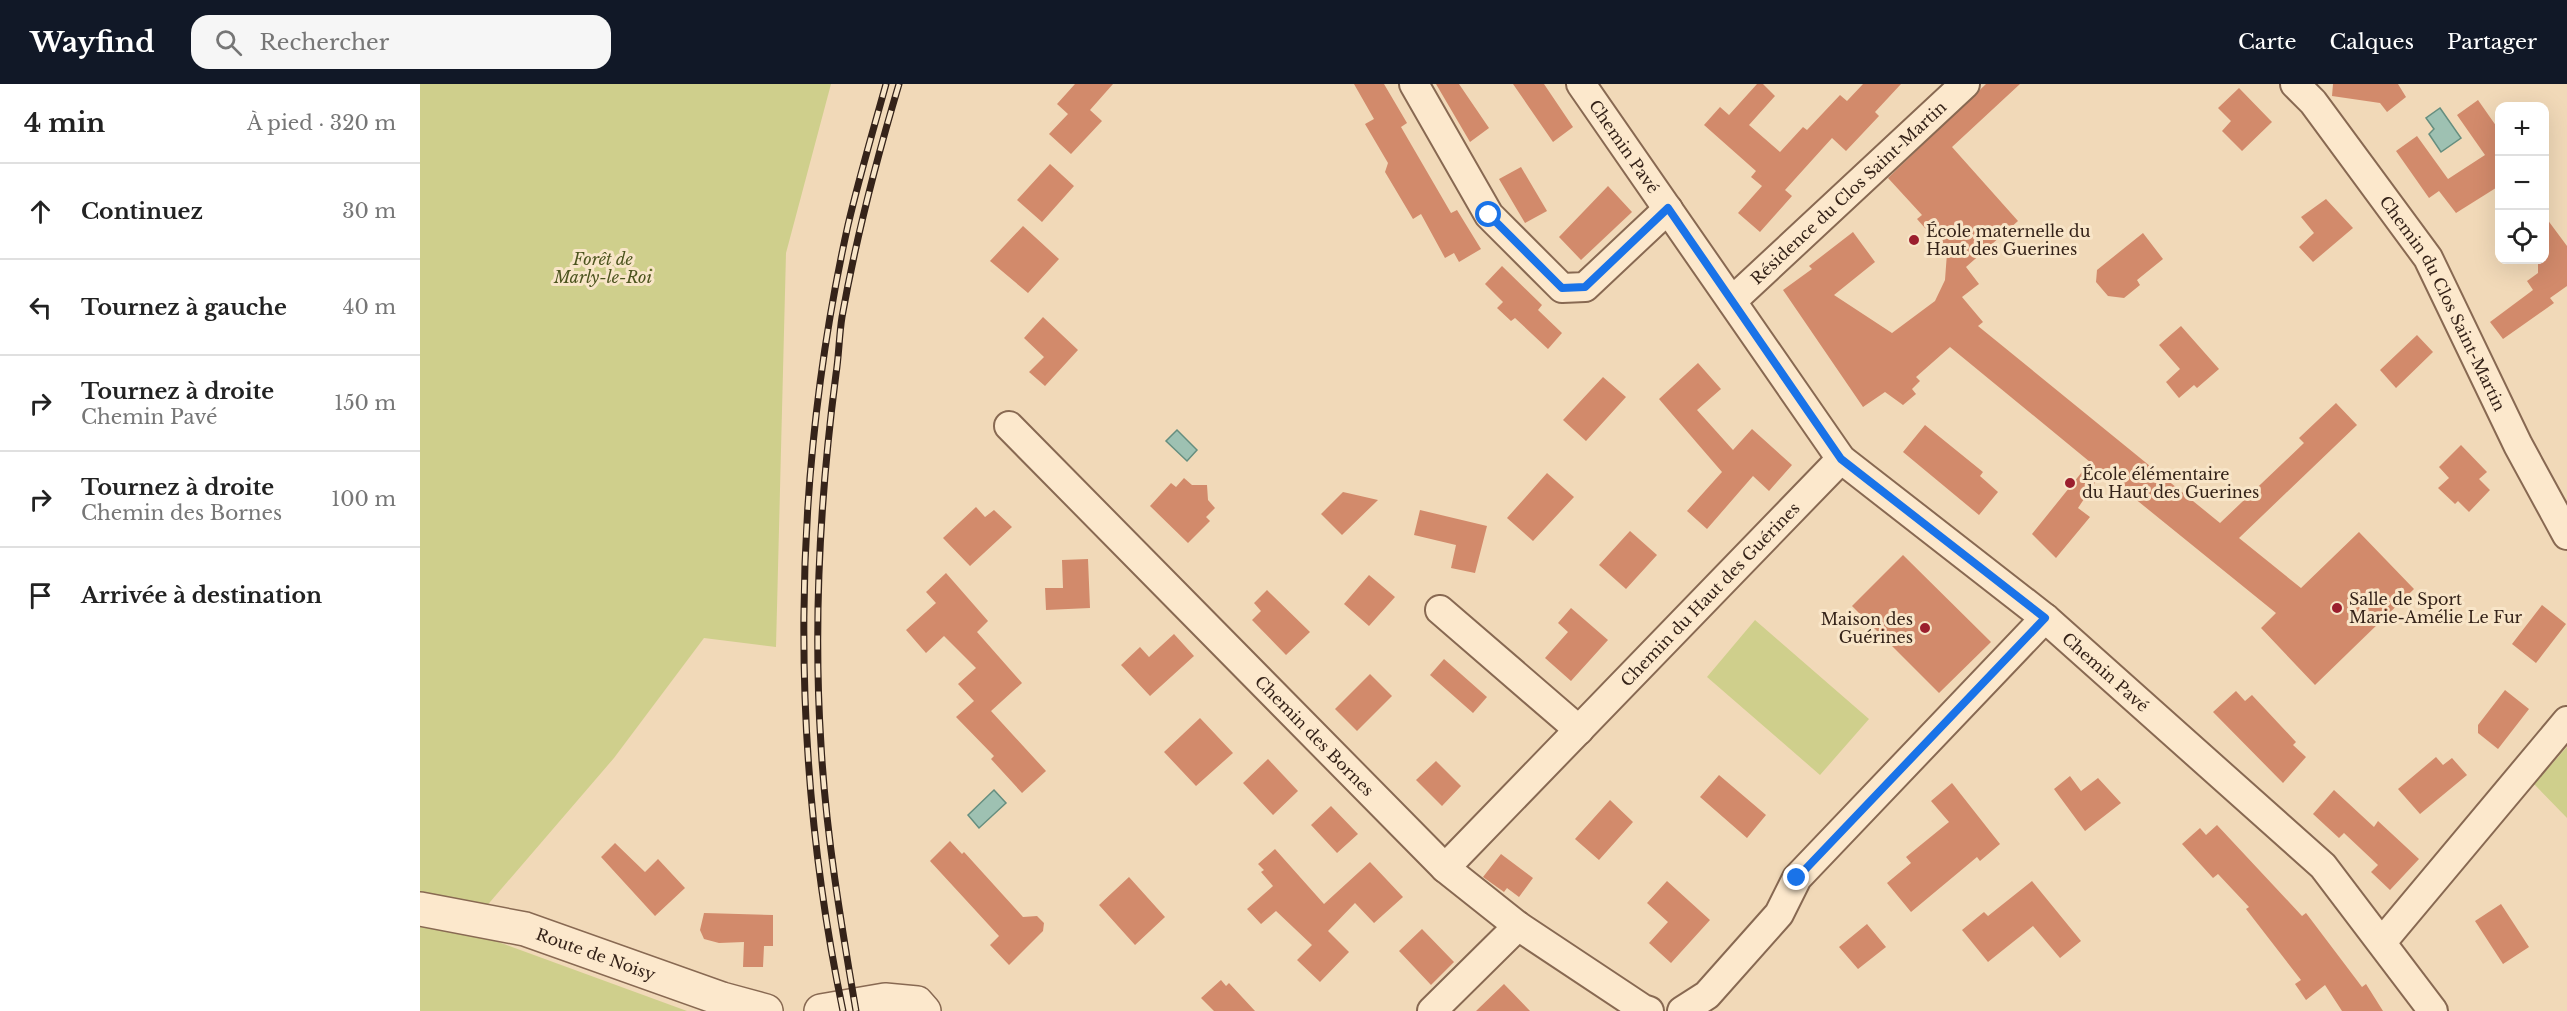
<!DOCTYPE html>
<html lang="fr">
<meta charset="utf-8">
<style>
:root{--surface:#fff;--page:#f6f6f6;--text:#222;--muted:#767676;--line:#e0e0e0;--accent:#111827}
body{margin:0;font-family:"Libre Baskerville",serif;background:var(--page);color:var(--text)}
.controls{position:absolute;right:18px;top:18px;display:grid;overflow:hidden;border-radius:12px;box-shadow:0 6px 24px #0002}
.controls button{width:54px;height:54px;display:grid;place-items:center;padding:0;border:0;border-bottom:2px solid var(--line);background:var(--surface);color:var(--text);font:30px sans-serif}
.stop{position:absolute;width:18px;height:18px;margin:-14px;border:4px solid #1a73e8;border-radius:50%;background:#fff}
.stop.end{background:#1a73e8;border-color:#fff;box-shadow:0 2px 6px #0008}
.list{margin:0;padding:0;list-style:none}
h2{display:flex;justify-content:space-between;align-items:center;height:78px;margin:0;padding:0 24px;font-size:26px}
h2 small{font-size:20px;font-weight:400;color:var(--muted)}
.list li{display:grid;grid-template-columns:39px 1fr auto;gap:18px;align-items:center;box-sizing:border-box;height:96px;padding:0 24px;border-top:2px solid var(--line)}
.list b{display:block;font-size:22px;white-space:nowrap}
.list p{margin:0;font-size:20px;white-space:nowrap;color:var(--muted)}
.list em{font-size:20px;font-style:normal;color:var(--muted)}
.icon{flex:none;width:33px;height:33px;fill:none;stroke:currentColor;stroke-width:2;stroke-linecap:round;stroke-linejoin:round}
.map{position:relative;flex:none;width:2147px;height:927px;overflow:hidden}
header{display:flex;align-items:center;gap:36px;box-sizing:border-box;height:84px;padding:0 30px;background:var(--accent);color:#fff}
header strong{font-size:28px}
nav{display:flex;gap:33px;margin-inline-start:auto;font-size:21px}
.search{width:420px;height:54px;background:var(--page);display:flex;align-items:center;gap:15px;box-sizing:border-box;padding:0 21px;border-radius:18px;color:var(--muted);font-size:22px}
main{display:flex}
aside{flex:1;background:var(--surface)}
.map>svg:first-child{display:block}
</style>
<header>
<strong>Wayfind</strong>
<div class="search"><svg class="icon" aria-label="search" viewBox="0 0 24 24"><circle cx="10" cy="10" r="6"/><path d="M15 15l6 6"/></svg>Rechercher</div>
<nav><a>Carte</a><a>Calques</a><a>Partager</a></nav>
</header>
<main>
<aside>
<h2>4 min<small>À pied · 320 m</small></h2>
<ul class="list">
<li><svg class="icon" aria-label="ahead" viewBox="0 0 24 24"><path d="M12 20V5M6 11l6-6 6 6"/></svg><div><b>Continuez</b></div><em>30 m</em></li>
<li><svg class="icon" aria-label="left" viewBox="0 0 24 24"><path d="M17 20v-9H6M10 6l-5 5 5 5"/></svg><div><b>Tournez à gauche</b></div><em>40 m</em></li>
<li><svg class="icon" aria-label="right" viewBox="0 0 24 24"><path d="M7 20v-9h11M14 6l5 5-5 5"/></svg><div><b>Tournez à droite</b><p>Chemin Pavé</p></div><em>150 m</em></li>
<li><svg class="icon" aria-label="right" viewBox="0 0 24 24"><path d="M7 20v-9h11M14 6l5 5-5 5"/></svg><div><b>Tournez à droite</b><p>Chemin des Bornes</p></div><em>100 m</em></li>
<li><svg class="icon" aria-label="arrive" viewBox="0 0 24 24"><path d="M6 21V4h12l-3 4 3 4H6"/></svg><div><b>Arrivée à destination</b></div></li>
</ul>
</aside>
<div class="map">
<svg width="2147" height="927" viewBox="0 0 2147 927">
<rect width="100%" height="100%" fill="#f1d9b8"/>
<path fill="#cfcf8c" d="M 0,0 L 411,0 L 366,169 L 356,563 L 284,554 L 194,674 L 46,846 L 267,927 L 0,927 Z
M 1335,536 L 1449,635 L 1400,691 L 1287,593 Z
M 2147,663 L 2147,734 L 2114,700 Z"/>
<path fill="#9ec1b2" stroke="#658e7f" stroke-width="1.5" d="M 2020,24 L 2041,54 L 2021,68 L 2009,50 L 2014,45 L 2006,34 Z
M 757,346 L 777,366 L 767,377 L 746,357 Z
M 574,706 L 586,719 L 559,744 L 548,731 Z"/>
<path fill="#d28a6b" d="M 655,0 L 693,0 L 670,26 L 682,37 L 651,70 L 629,50 L 648,30 L 637,20 Z
M 934,0 L 964,0 L 987,39 L 981,43 L 1031,129 L 1037,126 L 1061,165 L 1039,178 L 1034,169 L 1025,174 L 1001,130 L 993,135 L 965,88 L 968,79 L 945,40 L 954,35 Z
M 1016,0 L 1039,0 L 1069,44 L 1050,58 Z
M 1093,0 L 1124,0 L 1153,43 L 1133,58 Z
M 1337,0 L 1343,0 L 1355,12 L 1329,41 L 1360,68 L 1383,43 L 1387,46 L 1420,11 L 1427,17 L 1443,0 L 1481,0 L 1455,28 L 1459,32 L 1426,67 L 1412,54 L 1365,106 L 1372,112 L 1340,148 L 1318,129 L 1342,102 L 1331,93 L 1336,87 L 1284,41 L 1300,23 L 1309,31 Z
M 1566,0 L 1600,0 L 1532,63 L 1598,137 L 1546,183 L 1559,200 L 1542,213 L 1563,238 L 1558,242 L 1800,439 L 1884,359 L 1879,354 L 1916,319 L 1937,341 L 1819,454 L 1881,504 L 1939,448 L 1994,505 L 1895,601 L 1841,544 L 1856,529 L 1682,388 L 1658,424 L 1670,433 L 1636,474 L 1612,450 L 1670,378 L 1530,263 L 1496,293 L 1500,297 L 1492,305 L 1496,310 L 1483,321 L 1465,308 L 1443,323 L 1363,206 L 1392,185 L 1389,182 L 1433,148 L 1455,178 L 1414,211 L 1472,249 L 1515,217 L 1525,196 L 1527,169 L 1497,135 L 1502,131 L 1468,94 Z
M 1913,0 L 1978,0 L 1986,13 L 1967,28 L 1960,19 L 1912,12 Z
M 1819,4 L 1852,38 L 1822,67 L 1802,47 L 1811,37 L 1798,24 Z
M 2058,16 L 2079,46 L 2079,102 L 2036,129 L 2019,107 L 2009,114 L 1976,67 L 1997,52 L 2028,95 L 2065,71 L 2037,31 Z
M 630,80 L 654,102 L 622,138 L 597,116 Z
M 1101,83 L 1127,127 L 1105,139 L 1079,95 Z
M 1188,102 L 1212,128 L 1161,176 L 1139,153 Z
M 1906,115 L 1933,144 L 1893,178 L 1879,163 L 1894,149 L 1881,133 Z
M 2124,131 L 2147,162 L 2147,202 L 2130,214 L 2134,219 L 2083,255 L 2070,238 L 2113,206 L 2107,197 L 2118,189 L 2118,179 L 2124,176 Z
M 603,142 L 639,175 L 608,209 L 570,177 Z
M 1723,149 L 1743,175 L 1717,196 L 1720,201 L 1704,214 L 1688,212 L 1676,198 L 1677,186 Z
M 1082,182 L 1122,221 L 1118,226 L 1142,249 L 1128,265 L 1095,234 L 1091,237 L 1077,224 L 1083,218 L 1065,200 Z
M 623,233 L 658,266 L 625,302 L 609,288 L 624,273 L 604,254 Z
M 1761,242 L 1799,285 L 1777,304 L 1774,301 L 1759,314 L 1746,298 L 1760,285 L 1739,261 Z
M 1997,251 L 2013,268 L 1976,304 L 1960,286 Z
M 1278,279 L 1301,305 L 1277,326 L 1313,366 L 1332,345 L 1372,381 L 1349,407 L 1333,392 L 1287,445 L 1267,427 L 1302,388 L 1239,315 Z
M 1183,293 L 1206,313 L 1166,357 L 1143,336 Z
M 1505,341 L 1563,388 L 1560,392 L 1578,408 L 1559,431 L 1483,368 Z
M 2041,361 L 2067,388 L 2059,395 L 2070,406 L 2049,428 L 2038,417 L 2035,420 L 2018,404 L 2029,394 L 2019,383 Z
M 1127,389 L 1154,413 L 1113,457 L 1087,434 Z
M 764,394 L 772,401 L 787,401 L 788,416 L 795,424 L 786,433 L 790,437 L 768,459 L 730,422 L 751,399 L 756,403 Z
M 923,408 L 958,416 L 922,451 L 901,430 Z
M 556,423 L 565,433 L 574,426 L 592,443 L 550,482 L 523,454 Z
M 1000,426 L 1067,442 L 1055,489 L 1031,484 L 1036,461 L 994,451 Z
M 1210,447 L 1237,471 L 1206,505 L 1179,481 Z
M 1483,471 L 1571,558 L 1519,609 L 1432,522 Z
M 668,475 L 670,524 L 626,526 L 625,504 L 643,504 L 642,476 Z
M 526,489 L 568,537 L 557,548 L 602,599 L 571,627 L 626,687 L 602,709 L 571,675 L 574,672 L 536,633 L 554,617 L 538,600 L 556,584 L 524,552 L 506,569 L 486,546 L 516,519 L 506,508 Z
M 949,491 L 975,513 L 949,542 L 924,520 Z
M 847,506 L 890,548 L 866,571 L 832,536 L 841,527 L 834,519 Z
M 2122,521 L 2146,540 L 2116,579 L 2092,560 Z
M 1151,524 L 1188,556 L 1151,597 L 1125,574 L 1148,548 L 1138,539 Z
M 754,550 L 774,572 L 730,612 L 701,581 L 720,563 L 729,573 Z
M 1024,575 L 1067,613 L 1053,629 L 1010,591 Z
M 950,590 L 972,612 L 937,647 L 915,625 Z
M 2085,606 L 2109,625 L 2078,665 L 2058,649 L 2058,641 Z
M 1816,607 L 1825,617 L 1832,611 L 1876,658 L 1873,661 L 1886,673 L 1863,699 L 1793,628 Z
M 780,634 L 813,669 L 776,702 L 744,668 Z
M 2016,673 L 2023,681 L 2032,674 L 2047,691 L 2000,730 L 1978,705 Z
M 848,675 L 878,707 L 853,731 L 823,699 Z
M 1016,677 L 1041,702 L 1022,722 L 996,696 Z
M 1299,691 L 1346,731 L 1327,754 L 1280,713 Z
M 1650,692 L 1661,707 L 1678,694 L 1701,719 L 1665,747 L 1634,705 Z
M 1532,699 L 1580,760 L 1560,777 L 1557,773 L 1491,828 L 1467,799 L 1491,779 L 1486,773 L 1529,738 L 1511,717 Z
M 1914,706 L 1954,743 L 1958,737 L 1999,775 L 1970,806 L 1951,788 L 1958,781 L 1924,749 L 1919,754 L 1893,730 Z
M 1190,716 L 1213,738 L 1179,776 L 1155,755 Z
M 911,722 L 938,750 L 917,769 L 891,741 Z
M 1797,741 L 1882,832 L 1886,829 L 1942,903 L 1946,900 L 1963,927 L 1922,927 L 1905,901 L 1886,916 L 1875,900 L 1881,896 L 1826,825 L 1829,823 L 1798,790 L 1793,794 L 1762,760 L 1780,744 L 1786,751 Z
M 530,757 L 542,770 L 544,768 L 603,833 L 617,832 L 624,839 L 623,847 L 589,881 L 570,861 L 579,852 L 510,777 Z
M 195,759 L 225,788 L 238,775 L 265,804 L 235,832 L 181,773 Z
M 855,765 L 904,820 L 950,778 L 983,813 L 954,839 L 935,819 L 908,847 L 929,868 L 900,898 L 877,876 L 892,861 L 856,827 L 841,840 L 827,825 L 853,802 L 841,788 L 844,786 L 838,780 Z
M 1081,770 L 1113,794 L 1099,813 L 1087,804 L 1084,808 L 1063,793 Z
M 709,793 L 745,833 L 715,861 L 679,821 Z
M 1247,797 L 1290,836 L 1251,879 L 1229,859 L 1248,838 L 1227,819 Z
M 1612,797 L 1661,857 L 1640,874 L 1613,842 L 1568,878 L 1542,846 L 1564,828 L 1568,832 Z
M 2081,820 L 2109,863 L 2083,880 L 2055,837 Z
M 284,829 L 353,831 L 353,862 L 344,862 L 343,883 L 323,883 L 324,858 L 299,859 L 284,855 L 280,846 Z
M 1447,840 L 1466,863 L 1438,885 L 1419,863 Z
M 1002,845 L 1034,878 L 1011,901 L 979,867 Z
M 801,896 L 806,902 L 809,899 L 835,927 L 794,927 L 781,914 Z
M 1084,900 L 1110,927 L 1056,927 Z"/>
<g fill="none" stroke-linecap="round" stroke-linejoin="round">
<g stroke="#886952" stroke-width="32">
<g id="minor">
<path d="M 994,0 L 1069,131 L 1142,204 L 1165,203 L 1248,125"/>
<path id="s1" d="M 1161,0 L 1421,375 L 1625,534 L 1903,782 L 2013,927"/>
<path id="s2" d="M 1875,0 L 1893,18 L 2008,174 L 2098,361 L 2147,451"/>
<path id="s3" d="M 1312,217 L 1545,0"/>
<path id="s4" d="M 589,342 L 1025,784 L 1098,842 L 1223,925 L 1229,927"/>
<path d="M 1020,526 L 1159,646"/>
<path id="s5" d="M 1025,784 L 1421,375"/>
<path d="M 1962,858 L 2147,637"/>
<path d="M 1012,927 L 1098,842"/>
<path d="M 1262,927 L 1287,911 L 1359,830 L 1377,794 L 1625,534"/>
</g>
</g>
<g stroke="#886952" stroke-width="36">
<g id="tertiary">
<path id="s6" d="M 0,825 L 105,845 L 302,915 L 346,927"/>
<path d="M 401,927 L 465,916 L 497,919 L 504,927"/>
</g>
</g>
<use href="#minor" stroke="#fce8cc" stroke-width="28"/>
<use href="#tertiary" stroke="#fce8cc" stroke-width="33"/>
<g stroke="#352319" stroke-width="7">
<path id="rail" d="M 423,927 C 369,669 371,398 428,141 C 439,94 453,47 466,0
M 436,927 C 421,839 406,750 401,661 C 393,537 400,413 416,290 C 419,271 419,252 422,233 C 436,154 456,77 479,0"/>
</g>
<use href="#rail" stroke="#f8e5c8" stroke-width="4.5" stroke-dasharray="14" stroke-linecap="butt"/>
</g>
<g fill="none" stroke-linecap="round" stroke-linejoin="round">
<path stroke="#1a73e8" stroke-width="8" d="M 1069,131 L 1142,204 L 1165,203 L 1248,124 L 1421,375 L 1625,534 L 1377,794"/>
</g>
<g fill="#9b1e2d" stroke="#f8e5c8" stroke-width="2">
<circle cx="1494" cy="156" r="6"/>
<circle cx="1650" cy="399" r="6"/>
<circle cx="1917" cy="524" r="6"/>
<circle cx="1505" cy="544" r="6"/>
</g>
<g text-anchor="middle" dominant-baseline="central" stroke-width="6" stroke-linejoin="round" paint-order="stroke">
<g font-size="16" fill="#352319" stroke="#f8e5c8">
<text stroke="none"><textPath href="#s1" startOffset="76">Chemin Pavé</textPath></text>
<text stroke="none"><textPath href="#s3" startOffset="159">Résidence du Clos Saint-Martin</textPath></text>
<text stroke="none"><textPath href="#s2" startOffset="266">Chemin du Clos Saint-Martin</textPath></text>
<text stroke="none"><textPath href="#s5" startOffset="381">Chemin du Haut des Guérines</textPath></text>
<text stroke="none"><textPath href="#s1" startOffset="796">Chemin Pavé</textPath></text>
<text stroke="none"><textPath href="#s4" startOffset="435">Chemin des Bornes</textPath></text>
<text stroke="none"><textPath href="#s6" startOffset="182">Route de Noisy</textPath></text>
</g>
<g font-size="16" fill="#352319" stroke="#f8e5c8" text-anchor="start">
<text x="1506" y="147">École maternelle du<tspan x="1506" dy="18">Haut des Guerines</tspan></text>
<text x="1662" y="390">École élémentaire<tspan x="1662" dy="18">du Haut des Guerines</tspan></text>
<text x="1929" y="515">Salle de Sport<tspan x="1929" dy="18">Marie-Amélie Le Fur</tspan></text>
<text x="1493" y="535" text-anchor="end">Maison des<tspan x="1493" dy="18">Guérines</tspan></text>
</g>
<g font-size="16" font-style="italic" fill="#4c541e" stroke="#f8e5c8">
<text x="183" y="175">Forêt de<tspan x="183" dy="18">Marly-le-Roi</tspan></text>
</g>
</g>
</svg>
<div class="controls">
<button>+</button>
<button>−</button>
<button><svg class="icon" aria-label="locate" viewBox="0 0 24 24"><circle cx="12" cy="12" r="6"/><path d="M12 2v4M12 18v4M2 12h4M18 12h4"/></svg></button>
</div>
<div class="stop" style="left:1069px;top:131px"></div>
<div class="stop end" style="left:1377px;top:794px"></div>
</div>
</main>
